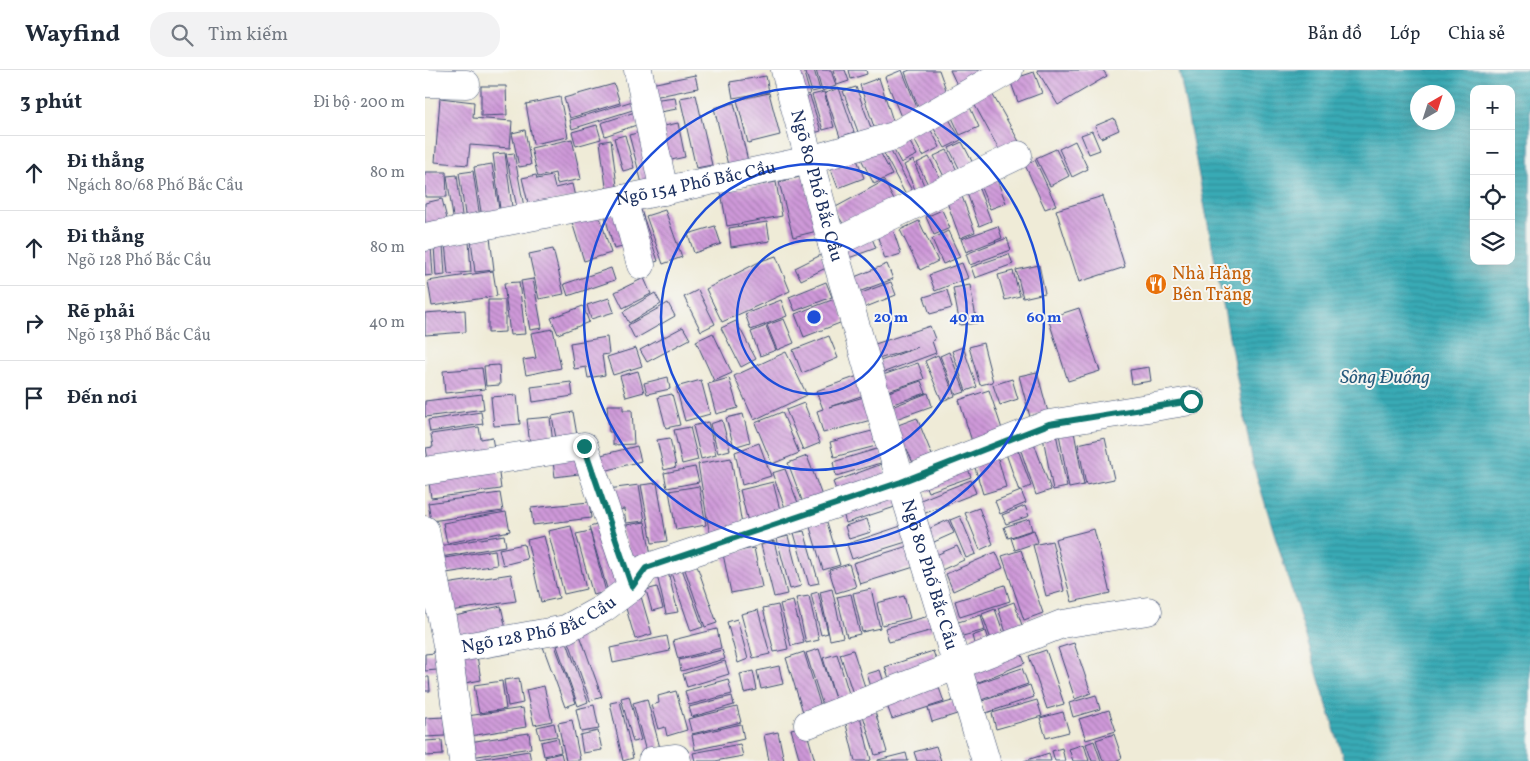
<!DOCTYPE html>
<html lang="vi">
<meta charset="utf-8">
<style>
:root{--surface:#fff;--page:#f2f2f3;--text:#1f2937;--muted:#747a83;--line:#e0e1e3}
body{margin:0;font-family:Vollkorn,serif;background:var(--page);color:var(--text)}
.controls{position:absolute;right:15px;top:15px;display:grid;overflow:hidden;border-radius:10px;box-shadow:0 5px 20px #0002}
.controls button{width:45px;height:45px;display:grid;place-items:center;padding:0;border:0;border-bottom:1px solid var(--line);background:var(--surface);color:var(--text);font:25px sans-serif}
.compass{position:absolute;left:985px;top:15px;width:45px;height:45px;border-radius:50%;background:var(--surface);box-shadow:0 5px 20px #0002;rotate:39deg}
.stop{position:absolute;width:15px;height:15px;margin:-11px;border:4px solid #0f766e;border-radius:50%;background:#fff}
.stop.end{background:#0f766e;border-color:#fff;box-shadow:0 1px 5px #0008}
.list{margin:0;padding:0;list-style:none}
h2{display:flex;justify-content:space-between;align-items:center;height:65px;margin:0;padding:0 20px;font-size:21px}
h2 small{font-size:16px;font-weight:400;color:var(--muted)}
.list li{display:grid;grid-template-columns:32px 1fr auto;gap:15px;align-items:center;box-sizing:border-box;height:75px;padding:0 20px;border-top:1px solid var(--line)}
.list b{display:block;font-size:19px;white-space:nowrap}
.list p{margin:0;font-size:16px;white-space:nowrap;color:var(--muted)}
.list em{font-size:16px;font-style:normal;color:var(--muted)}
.icon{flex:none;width:28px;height:28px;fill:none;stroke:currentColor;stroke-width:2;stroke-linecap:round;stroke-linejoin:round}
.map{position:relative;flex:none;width:1105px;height:691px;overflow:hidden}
header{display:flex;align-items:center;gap:30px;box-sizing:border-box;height:70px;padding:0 25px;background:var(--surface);border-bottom:1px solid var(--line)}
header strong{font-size:24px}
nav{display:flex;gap:28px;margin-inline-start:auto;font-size:18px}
.search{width:350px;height:45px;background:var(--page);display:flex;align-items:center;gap:12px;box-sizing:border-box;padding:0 18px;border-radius:20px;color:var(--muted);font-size:19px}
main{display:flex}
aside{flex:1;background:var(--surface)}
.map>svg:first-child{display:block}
</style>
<header>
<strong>Wayfind</strong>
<div class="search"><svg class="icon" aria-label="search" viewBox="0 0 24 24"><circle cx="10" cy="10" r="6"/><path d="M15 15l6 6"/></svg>Tìm kiếm</div>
<nav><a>Bản đồ</a><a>Lớp</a><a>Chia sẻ</a></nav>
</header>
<main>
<aside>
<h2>3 phút<small>Đi bộ · 200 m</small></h2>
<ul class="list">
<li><svg class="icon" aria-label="ahead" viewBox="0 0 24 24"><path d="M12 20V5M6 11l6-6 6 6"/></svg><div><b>Đi thẳng</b><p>Ngách 80/68 Phố Bắc Cầu</p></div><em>80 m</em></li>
<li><svg class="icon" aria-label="ahead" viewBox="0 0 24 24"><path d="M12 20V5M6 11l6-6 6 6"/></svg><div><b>Đi thẳng</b><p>Ngõ 128 Phố Bắc Cầu</p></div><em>80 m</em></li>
<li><svg class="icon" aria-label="right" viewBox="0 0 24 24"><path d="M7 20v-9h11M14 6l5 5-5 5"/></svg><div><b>Rẽ phải</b><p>Ngõ 138 Phố Bắc Cầu</p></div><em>40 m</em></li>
<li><svg class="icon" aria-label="arrive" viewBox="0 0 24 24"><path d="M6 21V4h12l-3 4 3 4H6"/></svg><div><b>Đến nơi</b></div></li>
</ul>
</aside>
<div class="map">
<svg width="1105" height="691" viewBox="0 0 1105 691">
<defs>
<pattern id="water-rules" width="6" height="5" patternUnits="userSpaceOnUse" patternTransform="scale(1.25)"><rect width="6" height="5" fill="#39aab5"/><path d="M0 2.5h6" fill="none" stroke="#2f8b96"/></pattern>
<pattern id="building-back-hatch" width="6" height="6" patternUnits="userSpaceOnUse" patternTransform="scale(1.25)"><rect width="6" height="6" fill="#cf99d9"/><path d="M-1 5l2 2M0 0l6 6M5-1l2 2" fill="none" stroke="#a77db3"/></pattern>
</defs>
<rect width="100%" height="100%" fill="#f6f6f2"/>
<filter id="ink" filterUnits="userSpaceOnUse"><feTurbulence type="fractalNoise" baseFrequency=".02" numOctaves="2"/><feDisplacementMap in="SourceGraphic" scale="10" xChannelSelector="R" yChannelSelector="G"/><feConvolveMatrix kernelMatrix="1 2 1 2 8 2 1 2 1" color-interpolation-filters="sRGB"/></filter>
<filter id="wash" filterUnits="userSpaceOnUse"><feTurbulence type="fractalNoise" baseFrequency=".0096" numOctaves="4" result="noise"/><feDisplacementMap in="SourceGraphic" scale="20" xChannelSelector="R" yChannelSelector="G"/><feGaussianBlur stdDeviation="1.12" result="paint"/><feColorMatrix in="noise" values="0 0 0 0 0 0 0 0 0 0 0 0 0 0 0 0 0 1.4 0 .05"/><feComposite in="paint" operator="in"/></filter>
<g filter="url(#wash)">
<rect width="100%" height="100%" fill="#efebd7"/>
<path fill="url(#water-rules)" stroke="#2a6c8a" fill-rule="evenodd" d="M 754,0 L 1105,0 L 1105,691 L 919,691 L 828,394 ZM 1049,19 L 1086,19 L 1086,191 L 1049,191 ZM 992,22 L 1022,22 L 1022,52 L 992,52 Z"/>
<g id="blocks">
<path fill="url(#building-back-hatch)" d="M 366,0 L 378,0 L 385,24 L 374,27 Z
M 380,0 L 389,0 L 395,20 L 387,22 Z
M 391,0 L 406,0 L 411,16 L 397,21 Z
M 408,0 L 420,0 L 424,11 L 412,15 Z
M 424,0 L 441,0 L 442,4 L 426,9 Z
M 477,0 L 493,40 L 476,47 L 460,7 Z
M 485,0 L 514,0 L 524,28 L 494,39 L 480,2 Z
M 525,0 L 553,0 L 556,7 L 533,17 Z
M 612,0 L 678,0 L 682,6 L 633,35 Z
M 609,2 L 617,23 L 593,32 L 585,10 Z
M 270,5 L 273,18 L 224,28 L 221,15 Z
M 341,6 L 344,22 L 308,28 L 305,12 Z
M 454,8 L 470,57 L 451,63 L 435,15 Z
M 189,14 L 195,33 L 145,48 L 139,28 Z
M 56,16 L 81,16 L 82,45 L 56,46 Z
M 431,17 L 449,66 L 436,70 L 418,21 Z
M 414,18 L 429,62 L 415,67 L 400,23 Z
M 565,20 L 596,75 L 577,85 L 547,30 Z
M 399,22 L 409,57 L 398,60 L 387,25 Z
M 344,23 L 355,65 L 323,73 L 312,30 Z
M 271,25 L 287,95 L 271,98 L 255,28 Z
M 385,26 L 396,61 L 382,65 L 371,30 Z
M 135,27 L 143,67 L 108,74 L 101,34 Z
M 250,27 L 252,39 L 229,43 L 227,30 Z
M 15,28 L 49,32 L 48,48 L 87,51 L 85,78 L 45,75 L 43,95 L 10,92 Z
M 211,30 L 214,38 L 147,59 L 145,50 Z
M 309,33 L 324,95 L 304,99 L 289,38 Z
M 543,33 L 554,57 L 535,65 L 524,41 Z
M 216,40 L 220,52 L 180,66 L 176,53 Z
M 520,42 L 536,70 L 520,78 L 504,50 Z
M 689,48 L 694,60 L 676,68 L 670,56 Z
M 253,53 L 260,87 L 242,91 L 235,57 Z
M 502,53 L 515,77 L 498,86 L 485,62 Z
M 172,55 L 176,69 L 151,76 L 147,62 Z
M 100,60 L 106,95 L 94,97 L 87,63 Z
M 220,61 L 233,113 L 218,117 L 204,65 Z
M 667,61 L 675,80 L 664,84 L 656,65 Z
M 200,65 L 209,98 L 198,101 L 189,68 Z
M 481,65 L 492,85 L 476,93 L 465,73 Z
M 147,69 L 156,109 L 132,114 L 130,103 L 113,107 L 106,78 Z
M 186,70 L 193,123 L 182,124 L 175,72 Z
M 650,71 L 663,99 L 647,107 L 634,79 Z
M 537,72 L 551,99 L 538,106 L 524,78 Z
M 462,74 L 491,128 L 484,131 L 456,78 Z
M 453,78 L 467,105 L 449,114 L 435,87 Z
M 631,79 L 644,106 L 625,116 L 611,88 Z
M 522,80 L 534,105 L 521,111 L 509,86 Z
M 80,83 L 88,145 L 76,147 L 68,84 Z
M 89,83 L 99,137 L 92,138 L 81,84 Z
M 430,84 L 439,108 L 413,118 L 404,94 Z
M 504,87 L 519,116 L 507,122 L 492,93 Z
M 488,90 L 502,122 L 493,126 L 479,95 Z
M 610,90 L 631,135 L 620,139 L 600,95 Z
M 67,94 L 75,145 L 57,148 L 49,97 Z
M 48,101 L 55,148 L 41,151 L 34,103 Z
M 0,102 L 21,102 L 22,127 L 0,127 Z
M 569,102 L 581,133 L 565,139 L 552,109 Z
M 32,105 L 38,153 L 29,154 L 22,106 Z
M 111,105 L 112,109 L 127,106 L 130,118 L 147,114 L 150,127 L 104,137 L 97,108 Z
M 379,106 L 392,161 L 368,167 L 354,112 Z
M 459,111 L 470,132 L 421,159 L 409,138 Z
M 551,111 L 566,151 L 554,156 L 539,115 Z
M 351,112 L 357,146 L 302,156 L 296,122 Z
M 535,121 L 550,162 L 535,168 L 520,127 Z
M 678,126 L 700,197 L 654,212 L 631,140 Z
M 17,129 L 24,157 L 0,163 L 0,133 Z
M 215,137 L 233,191 L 221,195 L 204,141 Z
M 240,140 L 257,187 L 238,194 L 221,146 Z
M 517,140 L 525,158 L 509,165 L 501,147 Z
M 197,141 L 206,175 L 189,179 L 180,146 Z
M 174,144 L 186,183 L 159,191 L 147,152 Z
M 494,151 L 513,191 L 495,200 L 475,160 Z
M 342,152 L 345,171 L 306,177 L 304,158 Z
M 466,154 L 476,184 L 460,189 L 450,159 Z
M 290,156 L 296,174 L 269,183 L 263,164 Z
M 573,156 L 577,168 L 541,182 L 536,169 Z
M 523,161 L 535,187 L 518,194 L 507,169 Z
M 446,166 L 451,178 L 421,189 L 416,177 Z
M 65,167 L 69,200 L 50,202 L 46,170 Z
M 582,168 L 586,180 L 545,195 L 541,184 Z
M 44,171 L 46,202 L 23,204 L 20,173 Z
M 18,175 L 20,205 L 11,206 L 9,176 Z
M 6,176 L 8,205 L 0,206 L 0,177 Z
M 128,179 L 139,224 L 114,229 L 104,184 Z
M 584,184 L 588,194 L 550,208 L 546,197 Z
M 396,185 L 403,197 L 376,210 L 370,198 Z
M 351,186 L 365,221 L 297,252 L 281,219 L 336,191 Z
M 537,193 L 543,208 L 510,221 L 504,205 Z
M 462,194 L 468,209 L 428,224 L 422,210 Z
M 614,195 L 620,223 L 598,228 L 591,200 Z
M 186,198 L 190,210 L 143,226 L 139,214 Z
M 68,201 L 72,226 L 7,236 L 3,211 Z
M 588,201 L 595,226 L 580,230 L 573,205 Z
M 219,208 L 226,224 L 198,238 L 190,222 Z
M 108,209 L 117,258 L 105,260 L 96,211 Z
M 94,212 L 100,264 L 85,265 L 79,213 Z
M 401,212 L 407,227 L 370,241 L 364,227 Z
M 466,212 L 471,225 L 436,239 L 431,225 Z
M 545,215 L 552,253 L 535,255 L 528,218 Z
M 273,220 L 290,254 L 276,261 L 259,227 Z
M 522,220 L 527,238 L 505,244 L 499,227 Z
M 230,223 L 236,234 L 204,253 L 198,242 Z
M 184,228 L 189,242 L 166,249 L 162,235 Z
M 412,228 L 420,251 L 379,267 L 370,244 Z
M 63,230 L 80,230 L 80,262 L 63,263 Z
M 356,230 L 362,246 L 326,260 L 320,244 Z
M 243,233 L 250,246 L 210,269 L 203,255 Z
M 158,236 L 164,252 L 133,264 L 126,248 Z
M 654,238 L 675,301 L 643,311 L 623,248 Z
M 40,240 L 41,262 L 0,265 L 0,243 Z
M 359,249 L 369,273 L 352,280 L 342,255 Z
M 311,251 L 331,289 L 316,297 L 296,258 Z
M 341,256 L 351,280 L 335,286 L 326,262 Z
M 505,256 L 510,269 L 507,271 L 511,283 L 454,304 L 450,293 L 493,277 L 450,290 L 444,276 Z
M 258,257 L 265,269 L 222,292 L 215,280 Z
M 128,259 L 136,298 L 101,305 L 98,290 L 111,288 L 106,263 Z
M 288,263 L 307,303 L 289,311 L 271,271 Z
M 404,266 L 413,288 L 377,303 L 368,280 Z
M 182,267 L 184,284 L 177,285 L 180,305 L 163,308 L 161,297 L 149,299 L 145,273 Z
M 558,273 L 568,312 L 555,315 L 544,277 Z
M 538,277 L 552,317 L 541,321 L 527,281 Z
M 211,278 L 217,296 L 188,305 L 182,287 Z
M 361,282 L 382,325 L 329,350 L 309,306 Z
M 524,282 L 540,322 L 531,325 L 515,286 Z
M 513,285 L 530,326 L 517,331 L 500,291 Z
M 493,293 L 499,309 L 457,323 L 452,307 Z
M 74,295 L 75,315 L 61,316 L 59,296 Z
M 724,297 L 726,311 L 707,314 L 705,300 Z
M 57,298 L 60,319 L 20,323 L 18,301 Z
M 213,301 L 219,322 L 201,327 L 195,306 Z
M 612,302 L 623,342 L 605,347 L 594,306 Z
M 433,306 L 439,325 L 404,337 L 439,327 L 446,350 L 398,363 L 392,341 L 398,339 L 391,321 Z
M 243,307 L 245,319 L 222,324 L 219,313 Z
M 304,308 L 313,338 L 291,344 L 283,314 Z
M 587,309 L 593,329 L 575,335 L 568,315 Z
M 276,310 L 285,344 L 260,351 L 251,317 Z
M 496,311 L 501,323 L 462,336 L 458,324 Z
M 146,312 L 148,326 L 108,332 L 106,317 Z
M 564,320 L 580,368 L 549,378 L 534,330 Z
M 503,323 L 507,336 L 468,350 L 464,338 Z
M 57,324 L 59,339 L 0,347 L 0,331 Z
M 247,324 L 255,355 L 241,358 L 233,327 Z
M 92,325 L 95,354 L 69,356 L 66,327 Z
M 379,333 L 395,373 L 378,380 L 361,340 Z
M 182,335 L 198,335 L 198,340 L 207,340 L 209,374 L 188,375 L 188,362 L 184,362 Z
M 56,342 L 58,354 L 5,362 L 3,350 Z
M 148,342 L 153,371 L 132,374 L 127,346 Z
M 357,342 L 374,383 L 347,394 L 330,353 Z
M 318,344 L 325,372 L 309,377 L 301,348 Z
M 125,347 L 128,374 L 105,376 L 102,349 Z
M 492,348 L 507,385 L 488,393 L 482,379 L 474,382 L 465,358 Z
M 297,350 L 305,380 L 293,383 L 285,354 Z
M 283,352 L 291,385 L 276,389 L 268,356 Z
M 54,357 L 56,369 L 67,367 L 70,384 L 4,395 L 1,378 L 8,377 L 6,364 Z
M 265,357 L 273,390 L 257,394 L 249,360 Z
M 630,359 L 642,417 L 628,420 L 617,362 Z
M 447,361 L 451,376 L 409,387 L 405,372 Z
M 649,362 L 659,415 L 644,418 L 634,364 Z
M 245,368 L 251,397 L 239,400 L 232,370 Z
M 680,368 L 689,409 L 661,415 L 653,374 Z
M 590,371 L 606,416 L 594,421 L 578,375 Z
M 334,373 L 346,406 L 317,415 L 310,382 Z
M 609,373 L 626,420 L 611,425 L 595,378 Z
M 212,376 L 216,391 L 176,402 L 172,386 Z
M 455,378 L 459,392 L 411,406 L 408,392 Z
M 158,380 L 161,403 L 130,407 L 127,384 Z
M 571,381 L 581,417 L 558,424 L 547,388 Z
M 382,386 L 400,434 L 381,441 L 363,393 Z
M 306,388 L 318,461 L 285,466 L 273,394 Z
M 541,393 L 546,407 L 503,422 L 497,408 Z
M 457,394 L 463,409 L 414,427 L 408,412 Z
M 73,396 L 76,419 L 6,428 L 3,405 Z
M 270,397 L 274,412 L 242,418 L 239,403 Z
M 360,399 L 375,438 L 362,443 L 347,403 Z
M 546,410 L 551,423 L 493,446 L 488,433 Z
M 348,412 L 356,444 L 323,452 L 315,420 Z
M 232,413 L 242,471 L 227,473 L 216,415 Z
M 214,415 L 220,451 L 201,453 L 199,439 L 187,441 L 183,419 Z
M 274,416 L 281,455 L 251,460 L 244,421 Z
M 471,419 L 476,435 L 421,453 L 416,436 Z
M 596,421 L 601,433 L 575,444 L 570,431 Z
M 75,423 L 78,441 L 6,451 L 3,433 Z
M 164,432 L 166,448 L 108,455 L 106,438 Z
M 600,436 L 604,446 L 581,454 L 577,445 Z
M 554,438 L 568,474 L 555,480 L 540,443 Z
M 81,442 L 85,461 L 22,473 L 18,453 Z
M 535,446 L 551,484 L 541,488 L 525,450 Z
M 401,449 L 415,495 L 398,500 L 384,454 Z
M 442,449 L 446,462 L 424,469 L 420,456 Z
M 604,449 L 607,460 L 583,468 L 579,457 Z
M 523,450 L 529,463 L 500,476 L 495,463 Z
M 220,452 L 226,485 L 207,488 L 195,456 Z
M 180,453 L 199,518 L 183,522 L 164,457 Z
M 146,456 L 161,519 L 139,524 L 123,461 Z
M 476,456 L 481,472 L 427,489 L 422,474 Z
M 669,459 L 685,523 L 647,532 L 630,469 Z
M 609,460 L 613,472 L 590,480 L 586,468 Z
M 165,461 L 181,522 L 168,525 L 151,464 Z
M 379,461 L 394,513 L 384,515 L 369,463 Z
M 79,465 L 81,476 L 16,487 L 14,476 Z
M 119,466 L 134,528 L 116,532 L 102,470 Z
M 363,466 L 376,516 L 365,519 L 352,469 Z
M 349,471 L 362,524 L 349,527 L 336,475 Z
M 627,471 L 639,521 L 621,526 L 608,475 Z
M 99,474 L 102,489 L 78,495 L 74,479 Z
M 483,476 L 489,497 L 435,514 L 428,493 Z
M 532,476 L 539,490 L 510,503 L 504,488 Z
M 329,478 L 337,517 L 306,523 L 298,484 Z
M 70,480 L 72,495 L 15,504 L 13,489 Z
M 596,480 L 618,543 L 599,550 L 577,486 Z
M 571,482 L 578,498 L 528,521 L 521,504 Z
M 270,490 L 292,553 L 280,557 L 258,494 Z
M 424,494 L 431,517 L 411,523 L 404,500 Z
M 256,496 L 278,557 L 266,561 L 245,500 Z
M 243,502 L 253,542 L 241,544 L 232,505 Z
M 86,504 L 91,531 L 25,541 L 21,514 Z
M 580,515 L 585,531 L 535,547 L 530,531 Z
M 232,517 L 238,538 L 227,541 L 221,520 Z
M 407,519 L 418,567 L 405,570 L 395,522 Z
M 446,519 L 455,558 L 437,562 L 428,523 Z
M 393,522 L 403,563 L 396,565 L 386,524 Z
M 215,523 L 227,564 L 210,569 L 198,528 Z
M 426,524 L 435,564 L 422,567 L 412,527 Z
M 384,526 L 394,570 L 381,573 L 371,528 Z
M 479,526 L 485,548 L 457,555 L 452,533 Z
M 368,531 L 379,573 L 366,576 L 355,534 Z
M 589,532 L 600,564 L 583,569 L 573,538 Z
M 353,535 L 363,579 L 349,582 L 338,538 Z
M 76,536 L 82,564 L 30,575 L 25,547 Z
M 570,539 L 581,570 L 568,575 L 557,544 Z
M 333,540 L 345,584 L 328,588 L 316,544 Z
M 556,545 L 560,560 L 534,567 L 530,553 Z
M 504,546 L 508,560 L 464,572 L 460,558 Z
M 312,549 L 323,589 L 313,593 L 302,552 Z
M 292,559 L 296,578 L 253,589 L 248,570 Z
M 561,561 L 566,576 L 551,580 L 547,566 Z
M 155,565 L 177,627 L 165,631 L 143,569 Z
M 242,566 L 245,581 L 188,593 L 185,578 Z
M 128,570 L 151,633 L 140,637 L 117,574 Z
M 142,572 L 163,632 L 153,636 L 132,576 Z
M 649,573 L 666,623 L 650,629 L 633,578 Z
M 593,575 L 600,593 L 549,614 L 542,595 Z
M 394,579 L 411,632 L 398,636 L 381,583 Z
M 51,580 L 56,610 L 35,614 L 30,584 Z
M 297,580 L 300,589 L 256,601 L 254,590 Z
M 428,580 L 442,623 L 429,627 L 415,584 Z
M 621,580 L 639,634 L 622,639 L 604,586 Z
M 508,581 L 514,598 L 466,614 L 460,597 Z
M 379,582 L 396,637 L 378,642 L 361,588 Z
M 10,583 L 12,600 L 0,601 L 0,584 Z
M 412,584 L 425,627 L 411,631 L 398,588 Z
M 300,591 L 304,604 L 262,617 L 258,604 Z
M 354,596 L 358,614 L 336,619 L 332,601 Z
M 597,598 L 603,614 L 550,632 L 544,616 Z
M 455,600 L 461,619 L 448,623 L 442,604 Z
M 328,601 L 332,620 L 319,623 L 315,604 Z
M 0,607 L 4,607 L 5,621 L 0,621 Z
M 94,608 L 98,633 L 83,636 L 79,610 Z
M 303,609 L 307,624 L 264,635 L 260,621 Z
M 511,609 L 519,632 L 467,649 L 459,627 Z
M 77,611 L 81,639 L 54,643 L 49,615 Z
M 605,615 L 609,627 L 561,643 L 557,631 Z
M 119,616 L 127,651 L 109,655 L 101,620 Z
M 251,621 L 262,660 L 242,666 L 240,657 L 233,659 L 226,635 L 234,633 L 233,626 Z
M 671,625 L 675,639 L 648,647 L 644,633 Z
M 204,626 L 216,670 L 208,672 L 196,628 Z
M 307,626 L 309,635 L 267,647 L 264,637 Z
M 222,629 L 235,678 L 221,682 L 208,633 Z
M 534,629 L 538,642 L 507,652 L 503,638 Z
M 612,630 L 617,646 L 571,659 L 567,643 Z
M 195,631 L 208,688 L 198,691 L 185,633 Z
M 169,635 L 174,659 L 156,662 L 151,639 Z
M 448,635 L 462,682 L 450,685 L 436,639 Z
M 312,637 L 316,652 L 267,664 L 263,649 Z
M 98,638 L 101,657 L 45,666 L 42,646 Z
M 684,640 L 691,661 L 661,670 L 654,649 Z
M 434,642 L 446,690 L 443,691 L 430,691 L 419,646 Z
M 638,642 L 644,662 L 621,668 L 615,648 Z
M 19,647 L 20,666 L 0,667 L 0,648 Z
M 147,650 L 155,690 L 141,691 L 133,653 Z
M 129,653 L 132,666 L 115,669 L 112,657 Z
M 316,654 L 319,669 L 270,680 L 267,665 Z
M 380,656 L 390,691 L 375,691 L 366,659 Z
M 173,661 L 177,680 L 158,683 L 155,665 Z
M 353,662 L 359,691 L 344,691 L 339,665 Z
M 104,663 L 106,678 L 46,687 L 44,672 Z
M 689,664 L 697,688 L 690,691 L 678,691 L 671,670 Z
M 133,668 L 136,682 L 119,686 L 116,672 Z
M 17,670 L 18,685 L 0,686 L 0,671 Z
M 669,671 L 676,691 L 667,691 L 661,674 Z
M 315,674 L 318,686 L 290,691 L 270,691 L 268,683 Z
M 659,674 L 664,691 L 648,691 L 644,679 Z
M 511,676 L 516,691 L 492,691 L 489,682 Z
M 637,678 L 640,691 L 630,691 L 627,681 Z
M 104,681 L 106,691 L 47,691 L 46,690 Z
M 136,683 L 138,691 L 121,691 L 120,687 Z
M 481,683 L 483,691 L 453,691 L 453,690 Z
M 624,683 L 626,691 L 599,691 Z"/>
</g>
</g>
<g filter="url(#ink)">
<use href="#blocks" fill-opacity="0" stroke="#3b4b70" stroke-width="1"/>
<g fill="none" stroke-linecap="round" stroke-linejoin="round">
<g stroke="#3b4b70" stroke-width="29">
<g id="street">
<path d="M 213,0 L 239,121"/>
<path id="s1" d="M 360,0 L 407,174 L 476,412 L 561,691"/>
<path d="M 0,13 L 41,14"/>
<path d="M 198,129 L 216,195"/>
<path id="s2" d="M 0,167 L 198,129 L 385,90 L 469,66 L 584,0"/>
<path d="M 407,174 L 593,85"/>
<path d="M 0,401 L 159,376 L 207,517"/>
<path d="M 0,460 L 23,580 L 38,691"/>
<path id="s3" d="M 23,580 L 141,559 L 179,538 L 207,517 L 221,498 L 476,412 L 624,354 L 766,331"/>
<path d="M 383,654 L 637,554 L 723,541"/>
<path d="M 227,691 L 251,688 L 252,691"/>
</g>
</g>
<use href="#street" stroke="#fff" stroke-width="28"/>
</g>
</g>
<g fill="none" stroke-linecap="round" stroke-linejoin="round" filter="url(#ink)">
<path stroke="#0f766e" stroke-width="6" d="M 159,376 L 207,517 L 221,498 L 476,412 L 624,354 L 766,331"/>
</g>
<g fill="none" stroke="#1d4ed8" stroke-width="2.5">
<circle cx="389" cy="247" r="77"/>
<circle cx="389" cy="247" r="153"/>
<circle cx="389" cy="247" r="230"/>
</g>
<defs>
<g id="restaurant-disc" transform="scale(1.125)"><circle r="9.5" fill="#e8710a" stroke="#f6f6f2"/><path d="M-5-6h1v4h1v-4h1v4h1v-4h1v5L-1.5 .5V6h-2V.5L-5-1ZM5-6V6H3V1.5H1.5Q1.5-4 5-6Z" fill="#fff"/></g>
</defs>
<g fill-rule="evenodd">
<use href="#restaurant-disc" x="731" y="214"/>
</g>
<g text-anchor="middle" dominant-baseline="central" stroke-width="4" stroke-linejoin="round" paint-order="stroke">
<g font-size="18" fill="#1b2f5e" stroke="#f6f6f2">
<text stroke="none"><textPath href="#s2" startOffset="276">Ngõ 154 Phố Bắc Cầu</textPath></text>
<text stroke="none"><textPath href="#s1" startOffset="120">Ngõ 80 Phố Bắc Cầu</textPath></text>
<text stroke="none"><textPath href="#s1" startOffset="525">Ngõ 80 Phố Bắc Cầu</textPath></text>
<text stroke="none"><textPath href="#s3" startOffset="95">Ngõ 128 Phố Bắc Cầu</textPath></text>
</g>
<g font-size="18" fill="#c56008" stroke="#f6f6f2" text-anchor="start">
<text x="747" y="204">Nhà Hàng<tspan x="747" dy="21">Bên Trăng</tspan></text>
</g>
<g font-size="19" font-style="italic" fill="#265a7c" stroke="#f6f6f2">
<text x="960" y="308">Sông Đuống</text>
</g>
</g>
<circle cx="389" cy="247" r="8" fill="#1d4ed8" stroke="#f6f6f2" stroke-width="2.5"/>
<g font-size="15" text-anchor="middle" font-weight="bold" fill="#1d4ed8" stroke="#f6f6f2" stroke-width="4" stroke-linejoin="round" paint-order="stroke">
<text x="466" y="252">20 m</text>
<text x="542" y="252">40 m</text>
<text x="619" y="252">60 m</text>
</g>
</svg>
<div class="controls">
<button>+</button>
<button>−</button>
<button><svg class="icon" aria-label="locate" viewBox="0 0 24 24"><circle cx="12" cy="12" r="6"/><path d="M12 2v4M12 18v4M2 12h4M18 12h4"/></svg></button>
<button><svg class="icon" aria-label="layers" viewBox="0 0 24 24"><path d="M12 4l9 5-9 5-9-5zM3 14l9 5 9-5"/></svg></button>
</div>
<svg class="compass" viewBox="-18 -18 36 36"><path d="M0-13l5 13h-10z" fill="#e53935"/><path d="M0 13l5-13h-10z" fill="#747a83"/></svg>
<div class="stop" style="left:766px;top:331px"></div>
<div class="stop end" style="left:159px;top:376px"></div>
</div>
</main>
